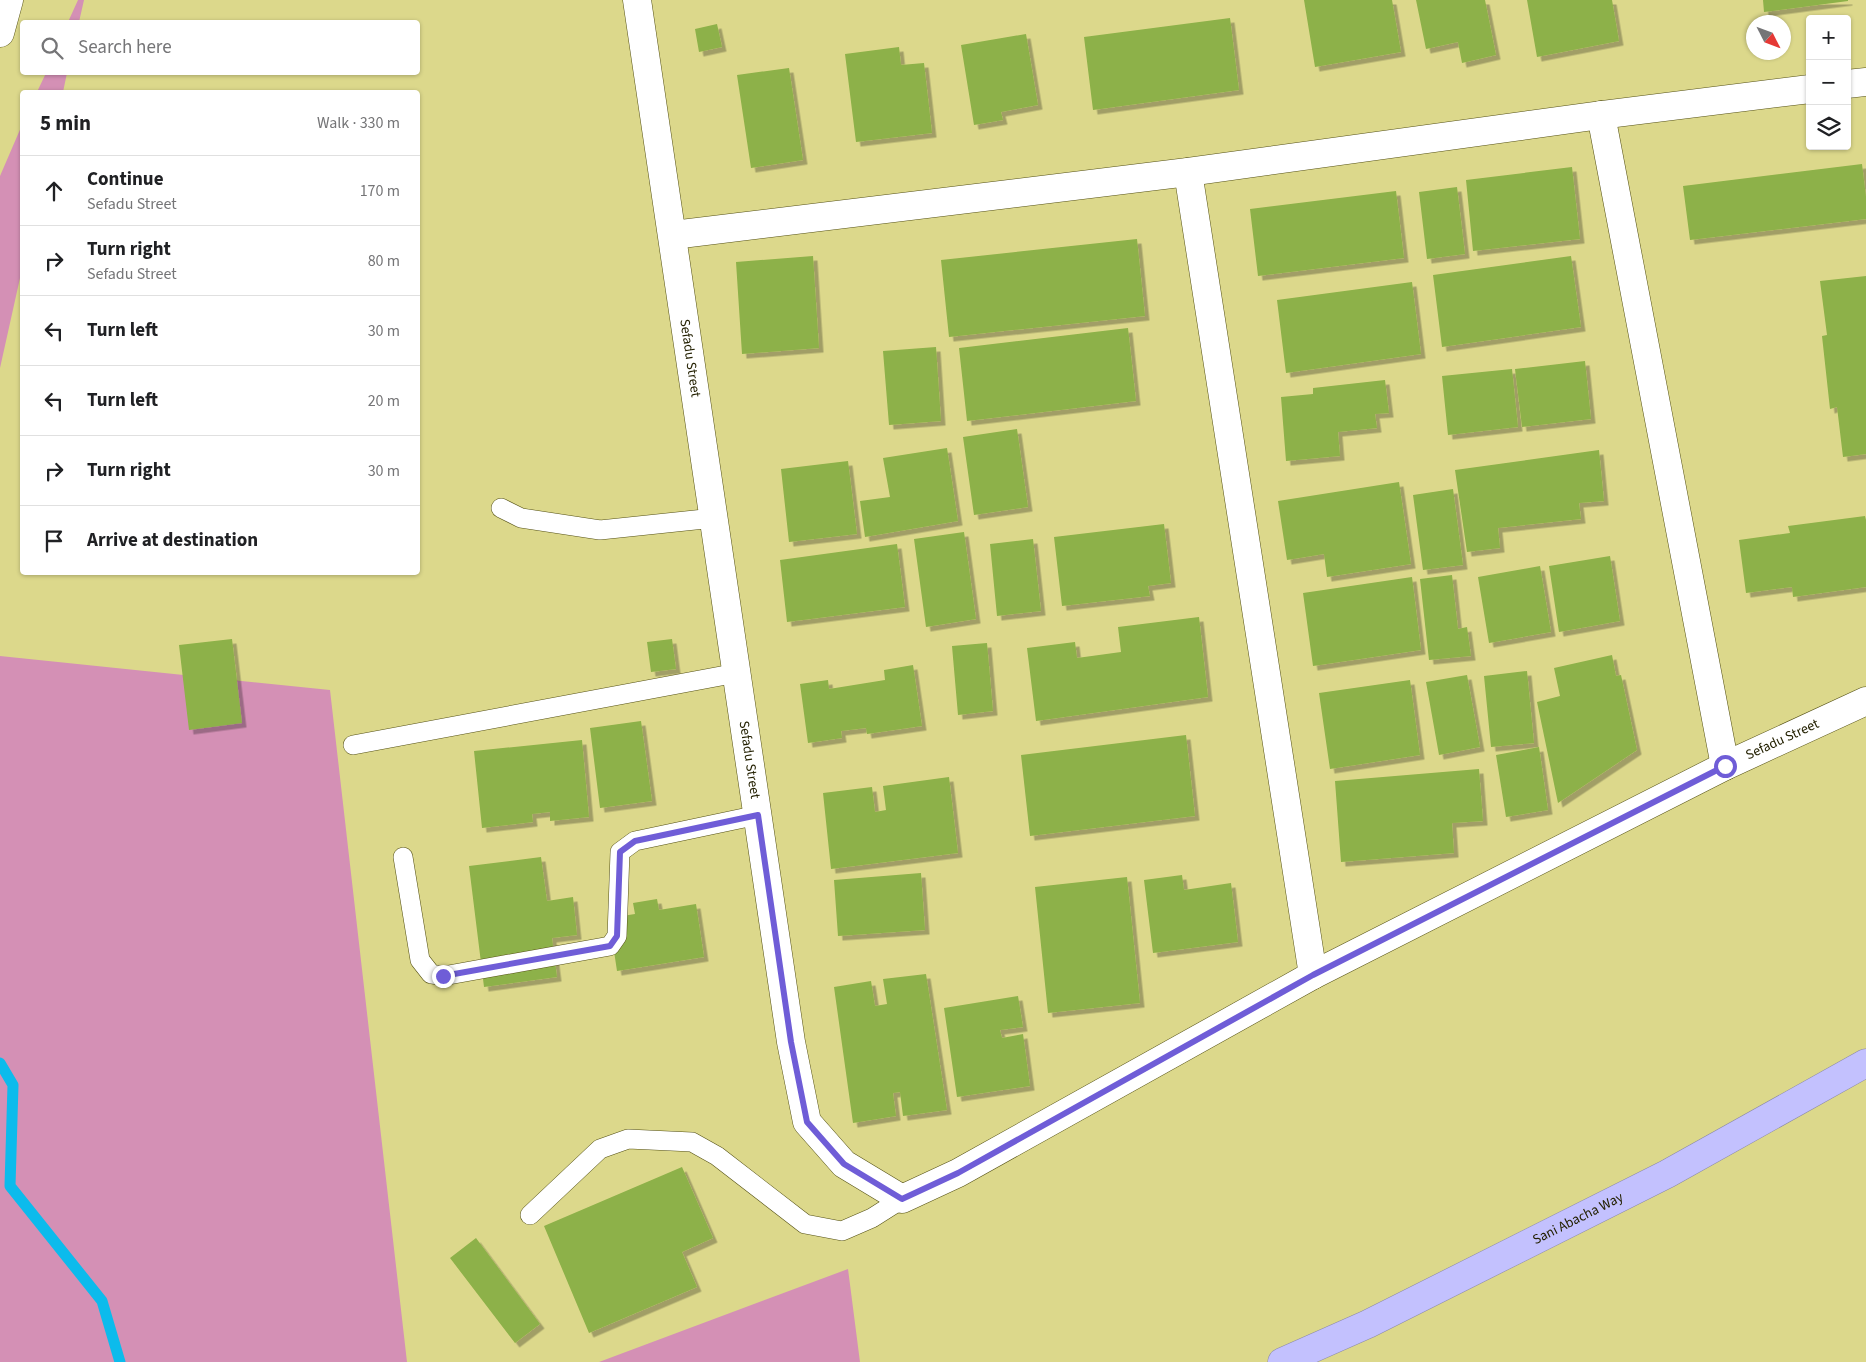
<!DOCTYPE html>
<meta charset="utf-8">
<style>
:root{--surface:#fff;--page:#f6f6f6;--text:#202124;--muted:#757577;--line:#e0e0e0}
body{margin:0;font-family:"Source Sans 3",sans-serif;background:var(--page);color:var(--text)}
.controls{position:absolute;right:15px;top:15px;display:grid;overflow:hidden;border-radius:5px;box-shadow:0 1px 4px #0004}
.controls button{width:45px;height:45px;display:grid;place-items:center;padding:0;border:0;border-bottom:1px solid var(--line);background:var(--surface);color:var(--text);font:25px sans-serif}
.compass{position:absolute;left:1746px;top:15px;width:45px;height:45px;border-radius:50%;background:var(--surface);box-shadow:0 1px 4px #0004;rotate:132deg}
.stop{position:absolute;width:15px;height:15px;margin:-11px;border:4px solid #6f5dd7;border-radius:50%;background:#fff}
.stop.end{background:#6f5dd7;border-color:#fff;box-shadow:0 1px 5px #0008}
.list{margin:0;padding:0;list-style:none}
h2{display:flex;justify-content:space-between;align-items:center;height:65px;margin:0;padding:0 20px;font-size:21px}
h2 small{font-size:16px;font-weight:400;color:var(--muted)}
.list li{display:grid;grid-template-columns:32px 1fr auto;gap:15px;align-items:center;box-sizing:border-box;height:70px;padding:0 20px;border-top:1px solid var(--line)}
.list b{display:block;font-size:19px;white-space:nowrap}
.list p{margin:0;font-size:16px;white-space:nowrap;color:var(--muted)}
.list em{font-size:16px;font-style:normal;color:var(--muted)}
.icon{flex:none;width:28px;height:28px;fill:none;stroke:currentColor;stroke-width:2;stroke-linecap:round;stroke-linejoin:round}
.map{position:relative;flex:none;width:1866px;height:1362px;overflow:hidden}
.search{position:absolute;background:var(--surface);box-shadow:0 1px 4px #0004;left:20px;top:20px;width:400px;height:55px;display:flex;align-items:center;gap:12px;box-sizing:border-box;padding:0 18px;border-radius:5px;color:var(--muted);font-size:19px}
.panel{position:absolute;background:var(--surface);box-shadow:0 1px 4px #0004;left:20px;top:90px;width:400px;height:485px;border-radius:5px}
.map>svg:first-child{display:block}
</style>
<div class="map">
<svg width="1866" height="1362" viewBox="0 0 1866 1362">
<defs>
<filter id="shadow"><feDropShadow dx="4.5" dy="4.5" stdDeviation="0" flood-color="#0004"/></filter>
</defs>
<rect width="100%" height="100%" fill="#dcd88b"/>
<path fill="#d490b5" d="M 78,0 L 84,0 L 79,22 L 68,22 Z
M 46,73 L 67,73 L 63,92 L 37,92 Z
M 22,125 L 22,269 L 0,368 L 0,176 Z
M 0,656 L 330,690 L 407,1362 L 0,1362 Z
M 848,1269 L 860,1362 L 599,1362 Z"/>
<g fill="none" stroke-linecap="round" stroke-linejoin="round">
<path stroke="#0cbbec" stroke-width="11" d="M 0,1063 L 13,1085 L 10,1186 L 102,1301 L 120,1362"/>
</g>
<path fill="#8db148" filter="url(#shadow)" d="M 1304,0 L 1392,0 L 1401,52 L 1315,67 Z
M 1416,0 L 1485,0 L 1496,55 L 1462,63 L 1458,42 L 1426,49 Z
M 1527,0 L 1612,0 L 1619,41 L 1537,57 Z
M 1763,0 L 1848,0 L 1848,1 L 1764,12 Z
M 1230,18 L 1239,90 L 1093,110 L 1084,37 Z
M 717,24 L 722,47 L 699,52 L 695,29 Z
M 1026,34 L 1038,105 L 1001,112 L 1003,120 L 974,125 L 961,45 Z
M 899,47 L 901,65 L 924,63 L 932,133 L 856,142 L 845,54 Z
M 789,68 L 803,160 L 751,168 L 737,75 Z
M 1862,164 L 1866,197 L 1866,219 L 1690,240 L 1683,186 Z
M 1572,167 L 1580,239 L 1473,251 L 1466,180 Z
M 1457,187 L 1465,254 L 1427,259 L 1419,192 Z
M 1396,191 L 1404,258 L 1258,276 L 1250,209 Z
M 1137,239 L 1145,316 L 949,337 L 941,260 Z
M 813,256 L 819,348 L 742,354 L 736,262 Z
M 1571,256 L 1581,327 L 1442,347 L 1433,275 Z
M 1866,276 L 1866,454 L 1843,457 L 1837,407 L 1830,409 L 1822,336 L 1827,335 L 1820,281 Z
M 1412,282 L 1421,354 L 1286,373 L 1277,300 Z
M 1128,328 L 1136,401 L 967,421 L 959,348 Z
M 936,347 L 941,421 L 889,425 L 883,351 Z
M 1585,361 L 1591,419 L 1522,427 L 1515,369 Z
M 1512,369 L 1518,427 L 1448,435 L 1442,376 Z
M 1385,380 L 1389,413 L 1375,414 L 1377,428 L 1338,432 L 1340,456 L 1286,461 L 1281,397 L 1313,394 L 1313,388 Z
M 1017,429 L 1028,507 L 974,515 L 963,437 Z
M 947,448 L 958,521 L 865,537 L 860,501 L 890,497 L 883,458 Z
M 1599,450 L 1604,501 L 1579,503 L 1581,519 L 1498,528 L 1500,548 L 1467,552 L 1455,470 Z
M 848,461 L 857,534 L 789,542 L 781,469 Z
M 1399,482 L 1411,564 L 1327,577 L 1324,554 L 1287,560 L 1278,501 Z
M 1453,489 L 1463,565 L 1423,570 L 1413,495 Z
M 1865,516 L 1866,520 L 1866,587 L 1793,597 L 1792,587 L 1746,593 L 1739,540 L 1790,533 L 1788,526 Z
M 1164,524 L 1171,583 L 1148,586 L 1150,596 L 1062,606 L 1054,537 Z
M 964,532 L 976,619 L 926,627 L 914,539 Z
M 1033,539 L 1041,611 L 997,616 L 990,544 Z
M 897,544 L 905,607 L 787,622 L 780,560 Z
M 1610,556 L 1620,621 L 1559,632 L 1549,566 Z
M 1540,566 L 1551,632 L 1489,643 L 1478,577 Z
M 1452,575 L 1458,629 L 1467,627 L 1471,656 L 1429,660 L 1420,579 Z
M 1412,577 L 1421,650 L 1313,666 L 1303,593 Z
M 1199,617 L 1208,697 L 1036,721 L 1027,648 L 1075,642 L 1077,658 L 1121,652 L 1118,627 Z
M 232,639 L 242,723 L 189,730 L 179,645 Z
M 672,639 L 676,669 L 651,672 L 647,642 Z
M 987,643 L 993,711 L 958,715 L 952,646 Z
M 1612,655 L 1616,676 L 1621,675 L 1637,750 L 1558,803 L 1537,702 L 1560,696 L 1554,668 Z
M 913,665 L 922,726 L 867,734 L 866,728 L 841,731 L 842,738 L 808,743 L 800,684 L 828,680 L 829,689 L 885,680 L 884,670 Z
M 1527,671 L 1534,743 L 1491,747 L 1484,676 Z
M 1467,675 L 1480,747 L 1439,755 L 1426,682 Z
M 1410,680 L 1420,755 L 1330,769 L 1319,693 Z
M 641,721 L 652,801 L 600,808 L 590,728 Z
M 1186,735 L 1195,816 L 1030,836 L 1021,755 Z
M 582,740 L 589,817 L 550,821 L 550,812 L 532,814 L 533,822 L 482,828 L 474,751 Z
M 1539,747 L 1548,810 L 1506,817 L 1496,755 Z
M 1479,769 L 1483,821 L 1452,823 L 1454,853 L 1341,862 L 1335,781 Z
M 949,777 L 958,853 L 831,869 L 823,793 L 872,787 L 875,812 L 886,810 L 883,786 Z
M 541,857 L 547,901 L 573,897 L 577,935 L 552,938 L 557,977 L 484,987 L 469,866 Z
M 921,873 L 925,930 L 838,936 L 834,880 Z
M 1182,875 L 1184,890 L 1231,883 L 1238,942 L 1153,953 L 1144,880 Z
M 1127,877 L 1140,1003 L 1048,1013 L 1035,887 Z
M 657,899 L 659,910 L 696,904 L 704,957 L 617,971 L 609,918 L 635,914 L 633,903 Z
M 926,974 L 947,1110 L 903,1116 L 900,1092 L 893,1093 L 896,1116 L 853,1123 L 834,987 L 871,981 L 875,1006 L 887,1004 L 883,979 Z
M 1018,996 L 1023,1027 L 1000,1030 L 1002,1038 L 1023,1034 L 1030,1086 L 957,1097 L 944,1008 Z
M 682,1167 L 713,1238 L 682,1252 L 697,1287 L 589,1333 L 544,1226 Z
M 476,1238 L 540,1324 L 515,1343 L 450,1258 Z"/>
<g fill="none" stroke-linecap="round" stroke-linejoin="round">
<g stroke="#555115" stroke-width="20">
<path id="lane" d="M 501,508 L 521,518 L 600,530 L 714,518
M 353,745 L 737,673
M 403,857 L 420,960 L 431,974 L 443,976 L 610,946 L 617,936 L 620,852 L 635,841 L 758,815
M 530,1215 L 600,1149 L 628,1139 L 692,1142 L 717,1156 L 805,1224 L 842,1231 L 872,1218 L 902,1199"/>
</g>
<g stroke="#555115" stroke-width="29">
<g id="street">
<path id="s1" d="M 637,0 L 791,1042 L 807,1122 L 844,1164 L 902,1199 L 958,1173 L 1313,975 L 1725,766 L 1866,701"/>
<path d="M 0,33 L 9,0"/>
<path d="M 1847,84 L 1866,82"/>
<path d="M 1601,115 L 1725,766"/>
<path d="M 1188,172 L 1313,975"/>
<path d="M 673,235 L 1188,172 L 1601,115 L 1810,89"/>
</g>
</g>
<g stroke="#8b89a6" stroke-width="29">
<g id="highway">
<path id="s2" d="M 1282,1362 L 1368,1324 L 1667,1174 L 1866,1063"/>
</g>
</g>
<use href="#lane" stroke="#fff" stroke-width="19"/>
<use href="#street" stroke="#fff" stroke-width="28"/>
<use href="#highway" stroke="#c3c1fe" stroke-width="28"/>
</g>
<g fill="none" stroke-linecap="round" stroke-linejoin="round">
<path stroke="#6f5dd7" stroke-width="6" d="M 443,976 L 610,946 L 617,936 L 620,852 L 635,841 L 758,815 L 791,1042 L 807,1122 L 844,1164 L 902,1199 L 958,1173 L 1313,975 L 1725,766"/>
</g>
<g text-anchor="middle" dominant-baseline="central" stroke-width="4.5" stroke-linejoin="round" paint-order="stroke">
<g font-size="14" fill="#242102" stroke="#f9f7d1">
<text stroke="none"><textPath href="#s1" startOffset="362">Sefadu Street</textPath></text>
<text stroke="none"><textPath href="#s1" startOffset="2252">Sefadu Street</textPath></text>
<text stroke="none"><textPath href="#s1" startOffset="768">Sefadu Street</textPath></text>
<text stroke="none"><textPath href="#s2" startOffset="329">Sani Abacha Way</textPath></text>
</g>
</g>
</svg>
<div class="controls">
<button>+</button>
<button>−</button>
<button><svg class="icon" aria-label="layers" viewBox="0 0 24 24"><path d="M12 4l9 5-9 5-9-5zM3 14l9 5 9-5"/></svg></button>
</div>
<svg class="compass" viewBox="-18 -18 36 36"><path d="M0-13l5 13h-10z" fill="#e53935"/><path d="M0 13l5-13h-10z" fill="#757577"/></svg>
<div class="stop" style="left:1725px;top:766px"></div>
<div class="stop end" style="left:443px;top:976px"></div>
<div class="search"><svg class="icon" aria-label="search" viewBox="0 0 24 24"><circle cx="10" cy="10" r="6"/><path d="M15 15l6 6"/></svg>Search here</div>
<section class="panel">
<h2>5 min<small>Walk · 330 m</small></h2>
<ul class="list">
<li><svg class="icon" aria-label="ahead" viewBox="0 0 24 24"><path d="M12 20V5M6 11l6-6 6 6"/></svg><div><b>Continue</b><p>Sefadu Street</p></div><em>170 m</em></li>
<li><svg class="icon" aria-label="right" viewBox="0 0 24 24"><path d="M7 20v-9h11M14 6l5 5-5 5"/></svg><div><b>Turn right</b><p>Sefadu Street</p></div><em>80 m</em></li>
<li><svg class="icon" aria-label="left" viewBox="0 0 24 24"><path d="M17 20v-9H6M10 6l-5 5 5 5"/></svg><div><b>Turn left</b></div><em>30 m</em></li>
<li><svg class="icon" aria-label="left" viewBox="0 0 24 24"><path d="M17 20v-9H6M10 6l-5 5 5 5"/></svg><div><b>Turn left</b></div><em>20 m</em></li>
<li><svg class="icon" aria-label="right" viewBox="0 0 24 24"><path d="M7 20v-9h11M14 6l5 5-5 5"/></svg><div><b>Turn right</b></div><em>30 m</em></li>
<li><svg class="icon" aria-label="arrive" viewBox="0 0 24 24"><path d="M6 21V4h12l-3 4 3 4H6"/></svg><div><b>Arrive at destination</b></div></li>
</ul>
</section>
</div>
